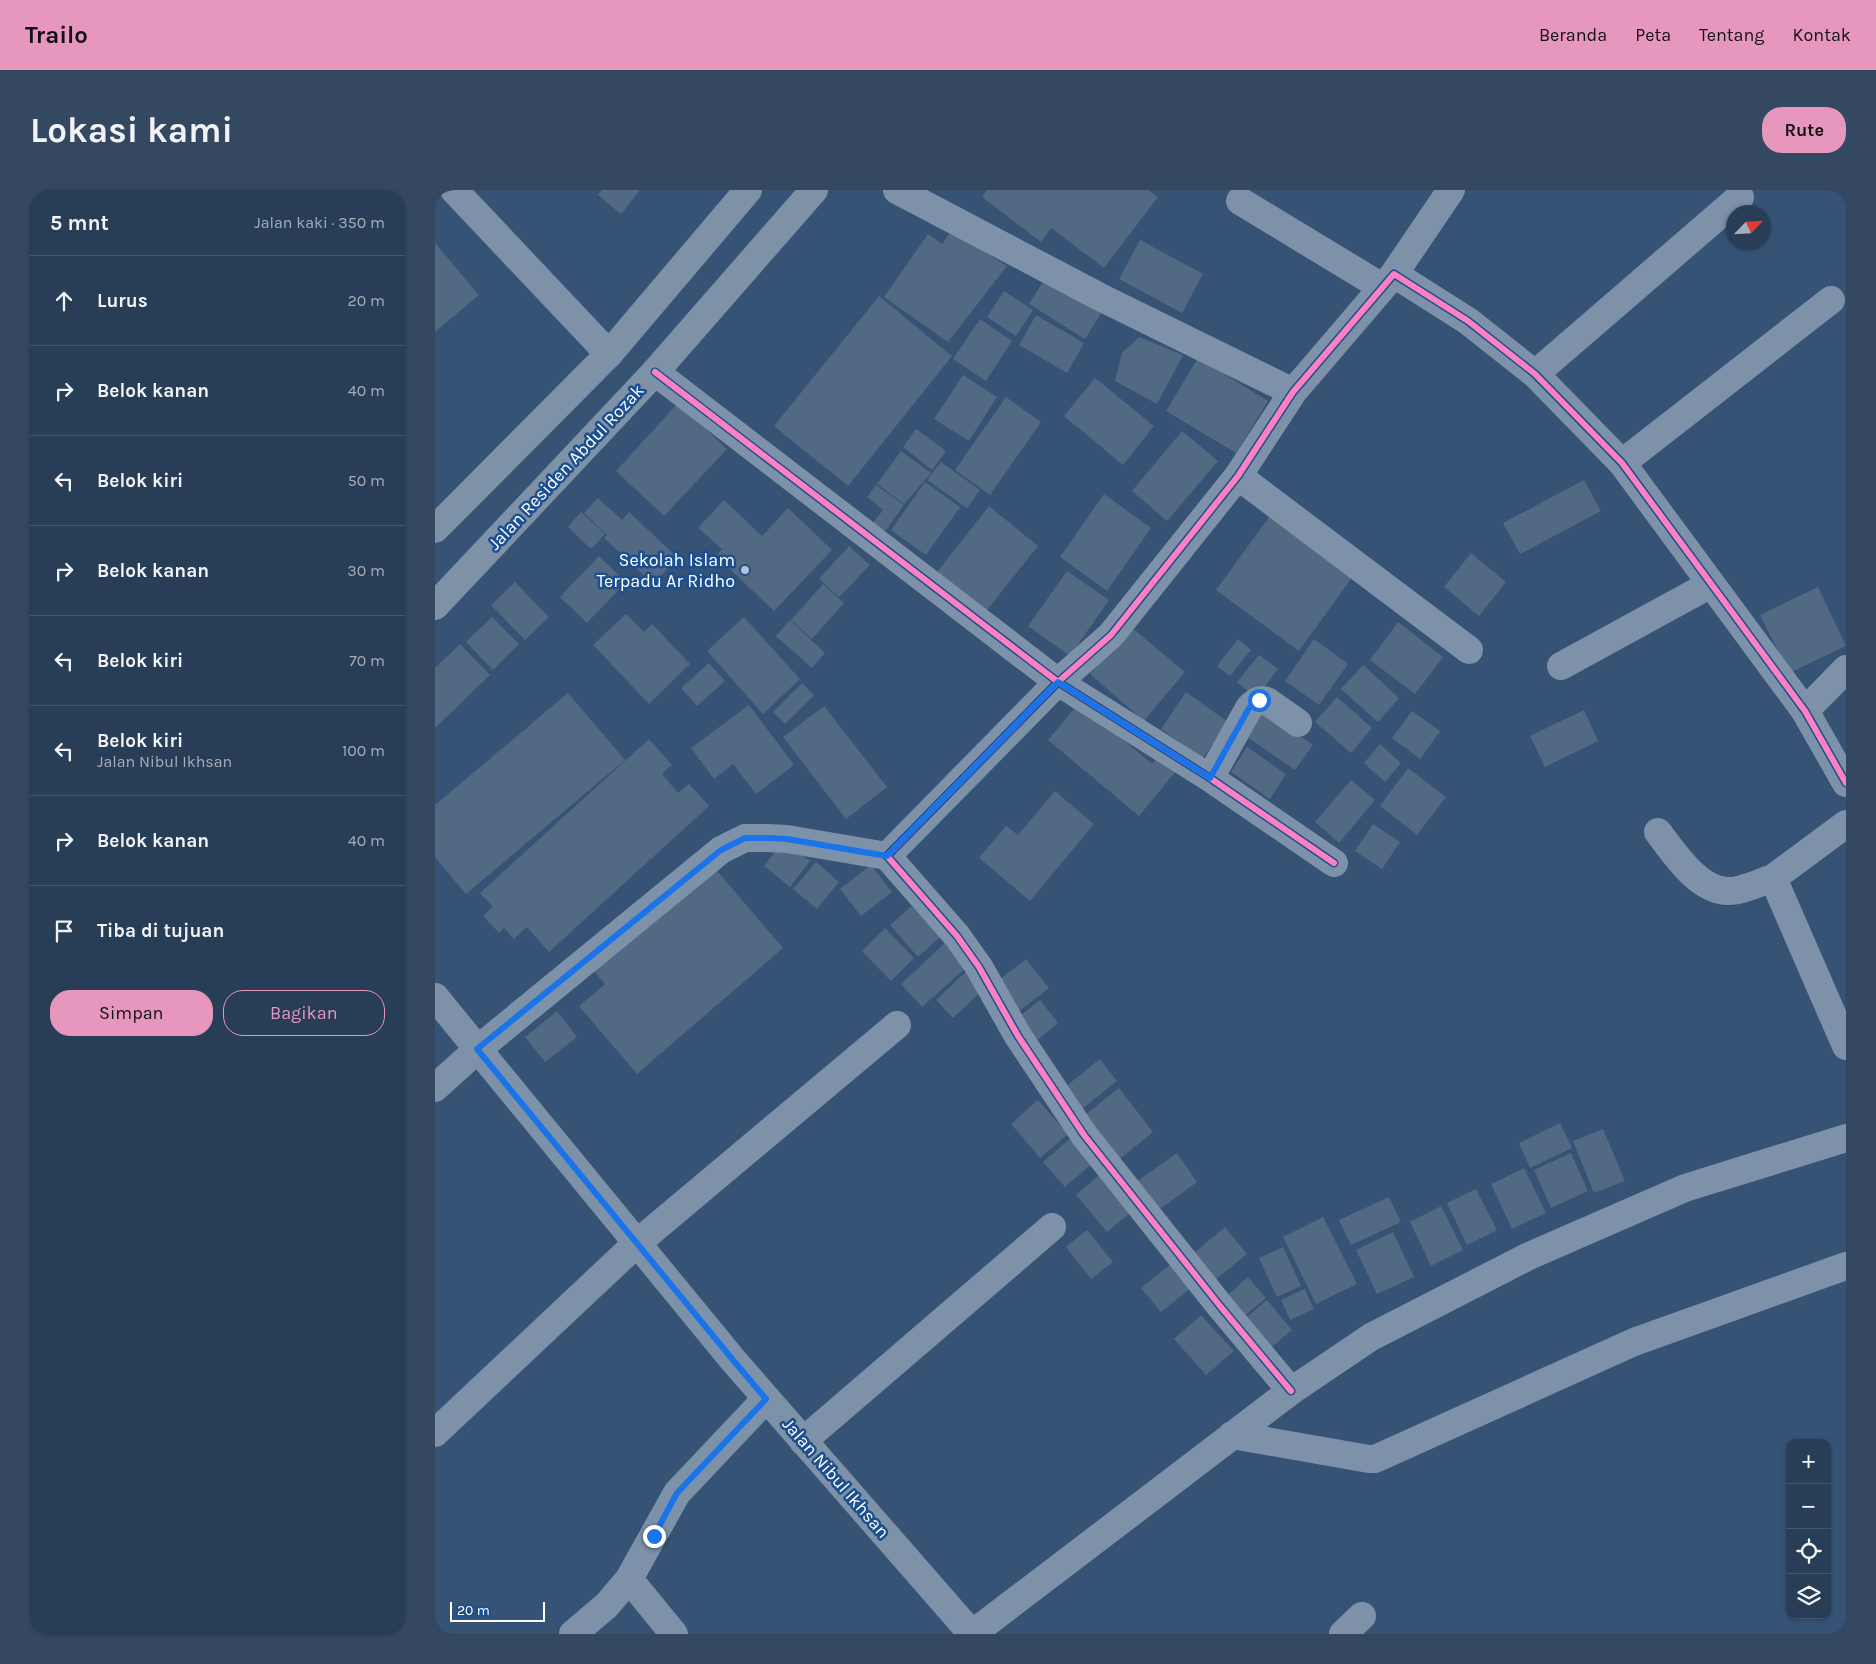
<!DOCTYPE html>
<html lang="id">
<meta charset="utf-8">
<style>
:root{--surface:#283e57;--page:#344961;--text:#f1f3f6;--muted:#a5aeba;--line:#44576d;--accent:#e797bd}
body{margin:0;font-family:Karla,sans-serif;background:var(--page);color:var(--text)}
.controls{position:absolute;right:15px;bottom:15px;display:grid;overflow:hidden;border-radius:10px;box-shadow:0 1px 4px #0004}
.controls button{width:45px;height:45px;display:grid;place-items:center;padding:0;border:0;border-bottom:1px solid var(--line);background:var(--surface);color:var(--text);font:25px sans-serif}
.compass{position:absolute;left:1291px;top:15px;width:45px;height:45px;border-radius:50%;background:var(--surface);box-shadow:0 1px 4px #0004;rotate:65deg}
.scale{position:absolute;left:15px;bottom:12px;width:95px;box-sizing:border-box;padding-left:5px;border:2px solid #fff;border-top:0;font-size:14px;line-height:18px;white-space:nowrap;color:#fff;-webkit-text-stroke:4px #1b4f8f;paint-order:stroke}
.stop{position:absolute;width:15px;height:15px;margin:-11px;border:4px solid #1a73e8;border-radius:50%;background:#fff}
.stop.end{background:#1a73e8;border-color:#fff;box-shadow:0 1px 5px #0008}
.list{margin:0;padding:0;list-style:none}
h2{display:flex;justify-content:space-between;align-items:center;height:65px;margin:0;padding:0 20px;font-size:21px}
h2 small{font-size:16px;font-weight:400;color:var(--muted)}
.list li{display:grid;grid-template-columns:32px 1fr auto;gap:15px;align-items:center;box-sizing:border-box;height:90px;padding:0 20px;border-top:1px solid var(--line)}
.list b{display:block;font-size:19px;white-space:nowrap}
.list p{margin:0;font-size:16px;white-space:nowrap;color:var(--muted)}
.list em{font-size:16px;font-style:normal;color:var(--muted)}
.actions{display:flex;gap:10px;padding:15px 20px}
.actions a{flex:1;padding:11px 0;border:1px solid var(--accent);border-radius:20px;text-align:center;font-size:18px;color:var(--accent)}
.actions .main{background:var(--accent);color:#111}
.icon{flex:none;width:28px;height:28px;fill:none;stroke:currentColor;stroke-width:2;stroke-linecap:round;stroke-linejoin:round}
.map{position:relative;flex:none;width:1411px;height:1444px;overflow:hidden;border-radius:20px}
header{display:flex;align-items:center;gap:30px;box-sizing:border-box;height:70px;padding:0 25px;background:var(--accent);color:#111}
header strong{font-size:24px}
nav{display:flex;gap:28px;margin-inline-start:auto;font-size:18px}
.intro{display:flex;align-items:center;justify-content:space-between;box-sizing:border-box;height:120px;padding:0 30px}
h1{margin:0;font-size:35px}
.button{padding:12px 22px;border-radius:20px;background:var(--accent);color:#111;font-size:18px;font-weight:700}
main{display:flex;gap:30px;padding:0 30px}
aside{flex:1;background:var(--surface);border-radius:20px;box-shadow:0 1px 4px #0004}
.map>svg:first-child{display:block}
</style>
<header>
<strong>Trailo</strong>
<nav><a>Beranda</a><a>Peta</a><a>Tentang</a><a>Kontak</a></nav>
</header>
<div class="intro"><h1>Lokasi kami</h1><a class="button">Rute</a></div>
<main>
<aside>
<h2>5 mnt<small>Jalan kaki · 350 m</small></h2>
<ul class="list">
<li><svg class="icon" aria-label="ahead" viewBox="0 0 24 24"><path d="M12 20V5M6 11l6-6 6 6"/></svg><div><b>Lurus</b></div><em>20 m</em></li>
<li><svg class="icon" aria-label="right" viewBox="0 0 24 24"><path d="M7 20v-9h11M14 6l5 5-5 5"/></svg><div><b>Belok kanan</b></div><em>40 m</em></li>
<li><svg class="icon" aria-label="left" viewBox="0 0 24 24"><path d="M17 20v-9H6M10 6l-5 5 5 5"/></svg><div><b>Belok kiri</b></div><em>50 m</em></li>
<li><svg class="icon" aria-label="right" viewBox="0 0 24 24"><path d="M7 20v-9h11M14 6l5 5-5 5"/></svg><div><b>Belok kanan</b></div><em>30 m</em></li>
<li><svg class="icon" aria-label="left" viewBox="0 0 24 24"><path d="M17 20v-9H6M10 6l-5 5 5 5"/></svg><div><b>Belok kiri</b></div><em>70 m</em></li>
<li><svg class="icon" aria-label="left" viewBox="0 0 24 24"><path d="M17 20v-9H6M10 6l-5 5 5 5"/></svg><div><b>Belok kiri</b><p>Jalan Nibul Ikhsan</p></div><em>100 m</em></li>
<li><svg class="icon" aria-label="right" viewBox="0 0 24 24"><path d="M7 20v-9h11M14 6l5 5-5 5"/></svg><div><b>Belok kanan</b></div><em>40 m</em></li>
<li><svg class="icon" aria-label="arrive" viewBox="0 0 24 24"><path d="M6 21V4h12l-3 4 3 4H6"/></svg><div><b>Tiba di tujuan</b></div></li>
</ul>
<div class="actions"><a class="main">Simpan</a><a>Bagikan</a></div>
</aside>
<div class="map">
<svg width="1411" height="1444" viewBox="0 0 1411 1444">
<rect width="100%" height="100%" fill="#365274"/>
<path fill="#526984" d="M 167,0 L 205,0 L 186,24 L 163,5 Z
M 552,0 L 713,0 L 723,7 L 669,78 L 616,38 L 606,52 L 547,7 Z
M 516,41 L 572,76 L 513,152 L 449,107 L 493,44 L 507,54 Z
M 705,50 L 768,84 L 747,123 L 684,89 Z
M 0,53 L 44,105 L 0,142 Z
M 611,87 L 667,122 L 650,149 L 594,114 Z
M 569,101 L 598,120 L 581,146 L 552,127 Z
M 444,106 L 517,166 L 413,296 L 339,236 Z
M 601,125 L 649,153 L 632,183 L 584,155 Z
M 545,129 L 577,151 L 551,191 L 518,169 Z
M 704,147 L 748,165 L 722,214 L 680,191 L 687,163 Z
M 763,168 L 833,211 L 801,263 L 731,221 Z
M 528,185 L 562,207 L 534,251 L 499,229 Z
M 660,188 L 719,236 L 688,275 L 629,226 Z
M 571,207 L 606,232 L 555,305 L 520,280 Z
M 243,213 L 292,259 L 229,326 L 181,281 Z
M 481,239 L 511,261 L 497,280 L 468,257 Z
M 747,241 L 783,271 L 732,331 L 697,301 Z
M 466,261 L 496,283 L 469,314 L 442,294 Z
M 506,272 L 545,300 L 532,318 L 492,290 Z
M 1149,290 L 1166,321 L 1085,364 L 1068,333 Z
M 490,292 L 525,317 L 491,365 L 456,340 Z
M 441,295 L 469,315 L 449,343 L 437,334 L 448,320 L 432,307 Z
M 669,304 L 716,338 L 672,401 L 625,367 Z
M 163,308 L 187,330 L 194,322 L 243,368 L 218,394 L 169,348 L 172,345 L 149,323 Z
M 289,310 L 327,346 L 353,318 L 397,360 L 339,421 L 281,366 L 287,359 L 263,338 Z
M 554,316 L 603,356 L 548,425 L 499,386 Z
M 840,319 L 923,379 L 864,461 L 781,400 Z
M 146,322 L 170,344 L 156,359 L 133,337 Z
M 414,356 L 435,375 L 404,407 L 384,389 Z
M 1036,363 L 1071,392 L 1044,426 L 1009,397 Z
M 164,366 L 191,392 L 152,433 L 125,407 Z
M 632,381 L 674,410 L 635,466 L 593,436 Z
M 80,392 L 114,427 L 90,450 L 56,415 Z
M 388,394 L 409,413 L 377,449 L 356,430 Z
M 1383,397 L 1411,456 L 1354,483 L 1325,425 Z
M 191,424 L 209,442 L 217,434 L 255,474 L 214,514 L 158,455 Z
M 57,427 L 84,454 L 58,480 L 31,452 Z
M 309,427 L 365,489 L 328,524 L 272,461 Z
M 355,430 L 390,463 L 377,478 L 341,446 Z
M 963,432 L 1008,467 L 980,504 L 935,470 Z
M 695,436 L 750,482 L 709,531 L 655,484 Z
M 803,449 L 816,460 L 795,486 L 782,476 Z
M 879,449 L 913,474 L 884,515 L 850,491 Z
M 25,454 L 55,485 L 0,538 L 0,478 Z
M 824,465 L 843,479 L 821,508 L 802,492 Z
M 274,473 L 290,491 L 262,516 L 246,498 Z
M 928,475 L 964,508 L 943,532 L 906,499 Z
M 367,493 L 379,505 L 350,534 L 338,522 Z
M 751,502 L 793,532 L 768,568 L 726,539 Z
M 133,503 L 190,570 L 31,704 L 0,667 L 0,615 Z
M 902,507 L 937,538 L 916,563 L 880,532 Z
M 644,513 L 717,574 L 723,567 L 741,581 L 704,626 L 613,550 Z
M 314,515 L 359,575 L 321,604 L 298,574 L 279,589 L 256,558 Z
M 389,516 L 452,597 L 411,629 L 348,547 Z
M 1149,520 L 1163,551 L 1110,577 L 1095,546 Z
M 829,521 L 878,555 L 860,580 L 811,546 Z
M 977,521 L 1005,541 L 985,569 L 957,548 Z
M 214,549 L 237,575 L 227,584 L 243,603 L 254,594 L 274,616 L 114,762 L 92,737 L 79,749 L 69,738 L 64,743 L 48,726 L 58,717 L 45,703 Z
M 945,554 L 966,573 L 950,592 L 929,573 Z
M 812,557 L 851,584 L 835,609 L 796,582 Z
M 973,578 L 1011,607 L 982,645 L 945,616 Z
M 916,590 L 940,610 L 904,653 L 880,632 Z
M 620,601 L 659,634 L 595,711 L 544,668 L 571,636 L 583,645 Z
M 938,634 L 965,652 L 947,679 L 920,661 Z
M 349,650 L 375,671 L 355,697 L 329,676 Z
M 381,672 L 404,692 L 382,719 L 358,699 Z
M 436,675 L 457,702 L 426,726 L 405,699 Z
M 278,676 L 348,758 L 202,884 L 144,816 L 170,794 L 158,780 Z
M 477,716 L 505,747 L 483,767 L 455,735 Z
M 450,738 L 479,768 L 456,791 L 427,761 Z
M 512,751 L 534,775 L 487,817 L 466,794 Z
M 591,769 L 614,798 L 583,822 L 560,793 Z
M 535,778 L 552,796 L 518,828 L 501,810 Z
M 605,810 L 623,833 L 599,853 L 580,830 Z
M 122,821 L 142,847 L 110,872 L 90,847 Z
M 665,869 L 682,891 L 647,919 L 630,897 Z
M 684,898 L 718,942 L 681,972 L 647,927 Z
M 603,910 L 633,944 L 605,968 L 576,934 Z
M 1125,933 L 1137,958 L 1095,978 L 1084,953 Z
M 1168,939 L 1190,991 L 1159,1003 L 1138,951 Z
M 637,947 L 659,972 L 630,997 L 608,972 Z
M 742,963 L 762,992 L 718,1024 L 697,995 Z
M 1136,963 L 1153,1001 L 1116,1018 L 1099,980 Z
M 1089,978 L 1111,1023 L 1077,1039 L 1056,994 Z
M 669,981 L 700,1019 L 672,1042 L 641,1005 Z
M 1041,999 L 1062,1040 L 1032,1055 L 1012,1013 Z
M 954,1007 L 966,1032 L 916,1055 L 904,1030 Z
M 1006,1016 L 1028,1060 L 996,1076 L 975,1032 Z
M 888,1027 L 922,1094 L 881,1114 L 848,1047 Z
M 790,1037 L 812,1064 L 780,1090 L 758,1064 Z
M 652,1040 L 678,1072 L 656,1089 L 631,1057 Z
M 958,1042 L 979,1087 L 942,1104 L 921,1060 Z
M 848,1057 L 866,1096 L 842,1107 L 824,1068 Z
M 736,1074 L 756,1098 L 726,1122 L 706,1098 Z
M 813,1087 L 831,1108 L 806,1129 L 788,1109 Z
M 870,1099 L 879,1119 L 855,1130 L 846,1110 Z
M 832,1110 L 857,1140 L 832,1161 L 807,1131 Z
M 766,1125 L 799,1161 L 771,1185 L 739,1149 Z"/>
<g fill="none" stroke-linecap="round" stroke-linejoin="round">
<path stroke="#7d92a8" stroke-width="28" d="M 19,0 L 174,164
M 462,0 L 665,107 L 858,202
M 805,11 L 947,97
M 959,84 L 1016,0
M 220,182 L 623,492 L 676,445 L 803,286 L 858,202 L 959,84 L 1033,131 L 1100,184 L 1187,273 L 1370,521 L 1411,593
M 1100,184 L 1305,7
M 1187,273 L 1396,110
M 803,286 L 1034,460
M 1126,476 L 1276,394
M 1370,521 L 1411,479
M 775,588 L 814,518 C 820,512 824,508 832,511 L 863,533
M 1411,634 L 1338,688 L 1411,856
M 1223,642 C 1239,663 1263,700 1292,701 C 1305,702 1326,692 1338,688
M 0,807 L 298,1170 L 537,1444
M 0,898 L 43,859 L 286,660 L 310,648 L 332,648 L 352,649 L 452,666
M 856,1201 L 785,1116 L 649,945 L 583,846 L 544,777 L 522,746 L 452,666 L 623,492 L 775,588 L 899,673
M 0,1243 L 201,1054 L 462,835
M 797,1245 L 934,1269 L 940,1269 L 1199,1152 L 1411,1076
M 368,1251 L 617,1037
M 194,1389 L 239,1444
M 138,1444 L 172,1415 L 194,1389 L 242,1303 L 331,1209
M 537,1444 L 856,1201 L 936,1147 L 1094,1066 L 1250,998 L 1411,948
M 908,1444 L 927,1426"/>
<path stroke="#7e92a7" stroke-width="28" d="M 0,339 L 174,164 L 313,0
M 0,416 L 220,182 L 379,0"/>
<g stroke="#1b4f8f" stroke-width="9">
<path id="cycleway" d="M 220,182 L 623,492 L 676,445 L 803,286 L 858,202 L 959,84 L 1033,131 L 1100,184 L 1187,273 L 1370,521 L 1411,593
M 856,1201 L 785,1116 L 649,945 L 583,846 L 544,777 L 522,746 L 452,666 L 623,492 L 775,588 L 899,673"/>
</g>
<use href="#cycleway" stroke="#ff80c0" stroke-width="6"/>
</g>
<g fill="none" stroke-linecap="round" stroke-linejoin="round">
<path stroke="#1a73e8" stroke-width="6" d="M 219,1346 L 242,1303 L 331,1209 L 298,1170 L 42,859 L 286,660 L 310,648 L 332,648 L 352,649 L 452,666 L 623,492 L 775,588 L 814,518 L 824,510"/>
</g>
<circle fill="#b9c2ce" stroke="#1b4f8f" stroke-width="2" cx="310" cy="380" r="5"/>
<g text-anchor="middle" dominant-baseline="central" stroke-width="5" stroke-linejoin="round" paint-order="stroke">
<g font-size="18" fill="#fff" stroke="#1b4f8f">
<text transform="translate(131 277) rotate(-47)">Jalan Residen Abdul Rozak</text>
<text transform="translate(401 1288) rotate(49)">Jalan Nibul Ikhsan</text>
</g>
<g font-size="18" fill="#fff" stroke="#1b4f8f" text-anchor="end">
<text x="300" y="370">Sekolah Islam<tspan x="300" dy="21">Terpadu Ar Ridho</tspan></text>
</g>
</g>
</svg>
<div class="controls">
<button>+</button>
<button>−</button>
<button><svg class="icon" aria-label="locate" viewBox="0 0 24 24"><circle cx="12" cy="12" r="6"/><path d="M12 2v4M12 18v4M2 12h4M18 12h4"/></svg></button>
<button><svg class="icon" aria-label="layers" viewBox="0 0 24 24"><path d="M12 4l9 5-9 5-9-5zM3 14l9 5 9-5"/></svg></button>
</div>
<svg class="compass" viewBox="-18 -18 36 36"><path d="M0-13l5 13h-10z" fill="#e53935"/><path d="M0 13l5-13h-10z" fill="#a5aeba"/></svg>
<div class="scale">20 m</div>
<div class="stop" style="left:824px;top:510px"></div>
<div class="stop end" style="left:219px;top:1346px"></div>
</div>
</main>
